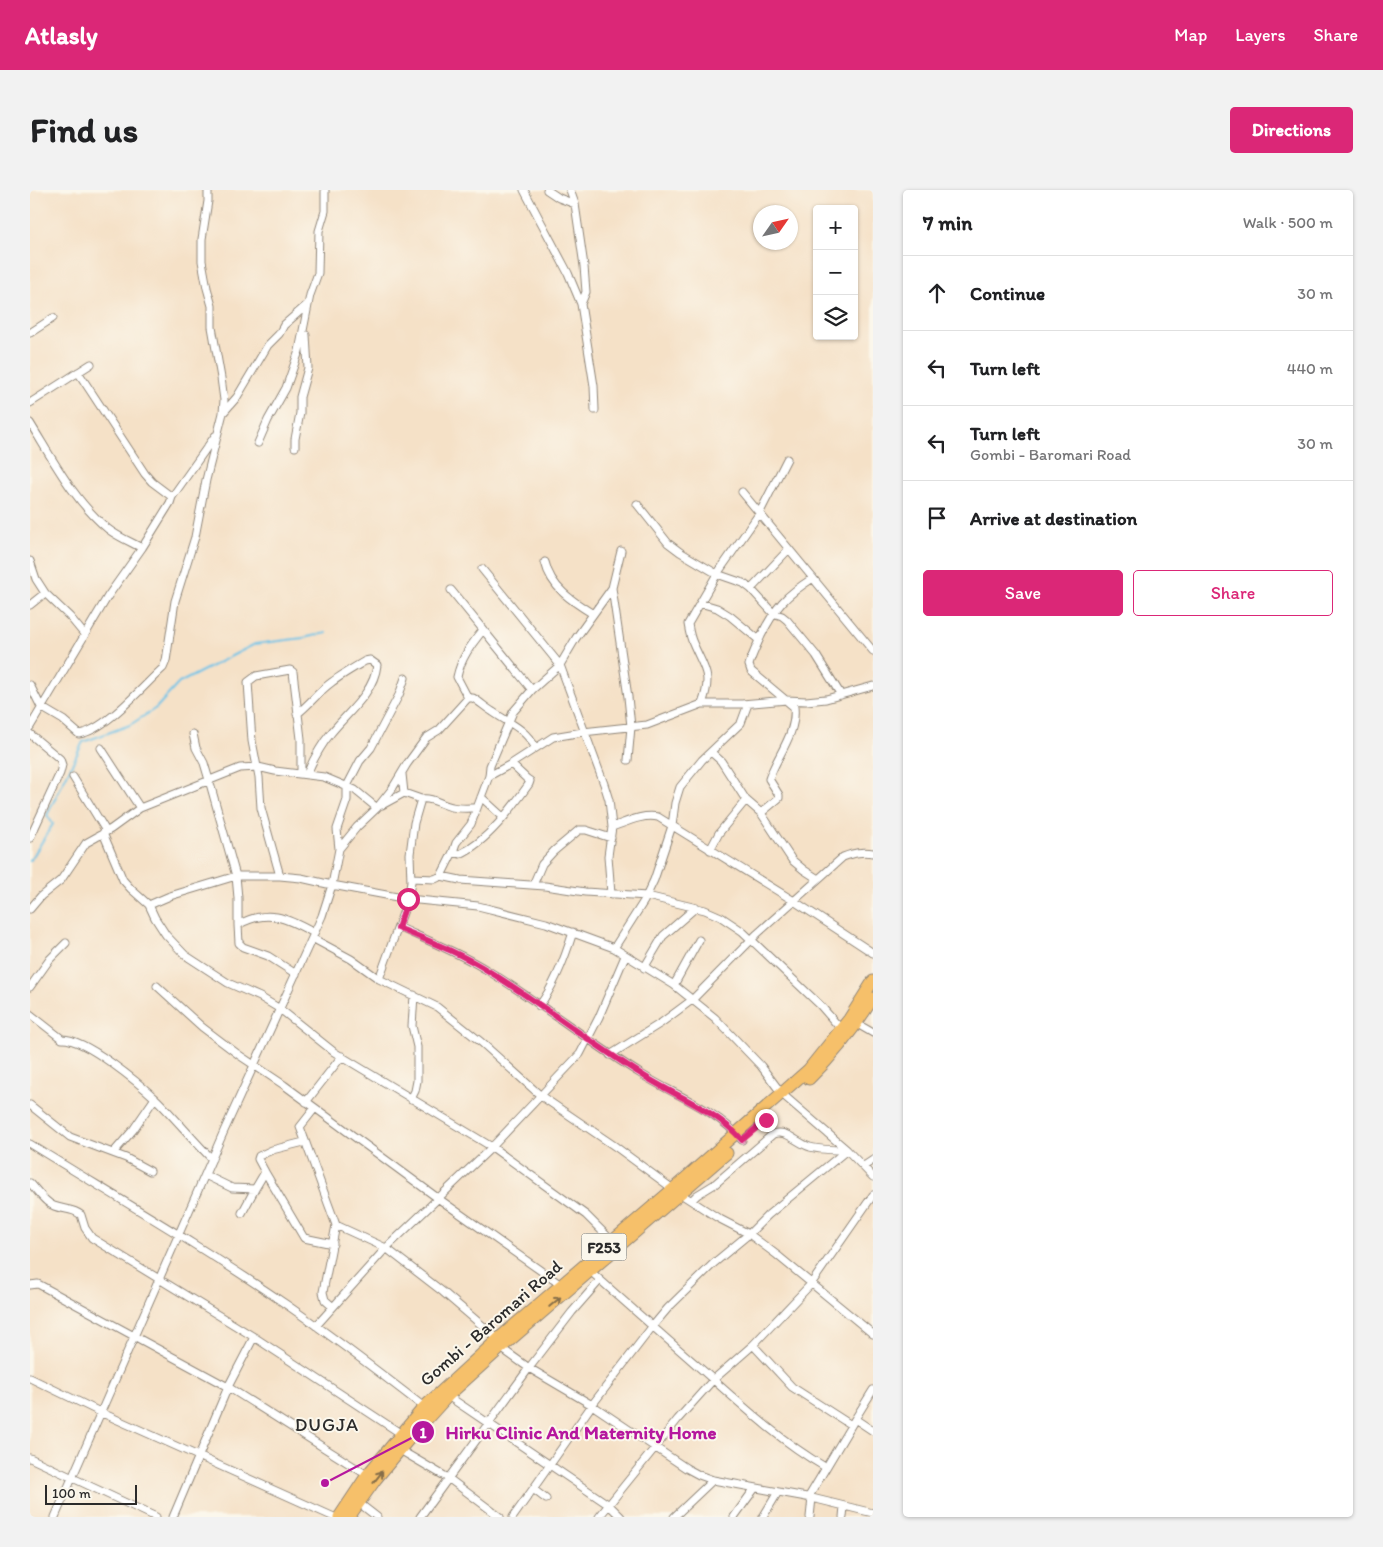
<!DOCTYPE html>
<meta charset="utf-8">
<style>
:root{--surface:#fff;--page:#f2f2f2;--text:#202124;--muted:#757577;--line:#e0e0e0;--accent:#db2777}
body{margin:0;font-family:Itim,sans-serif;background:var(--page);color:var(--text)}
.controls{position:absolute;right:15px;top:15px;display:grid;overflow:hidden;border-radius:5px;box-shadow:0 1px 4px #0004}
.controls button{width:45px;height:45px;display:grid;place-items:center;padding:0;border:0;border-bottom:1px solid var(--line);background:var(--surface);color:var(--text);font:25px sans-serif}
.compass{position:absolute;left:723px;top:15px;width:45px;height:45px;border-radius:50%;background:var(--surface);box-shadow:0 1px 4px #0004;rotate:56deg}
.scale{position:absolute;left:15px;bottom:12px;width:92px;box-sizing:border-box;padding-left:5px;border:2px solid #2b2b2b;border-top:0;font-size:14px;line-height:18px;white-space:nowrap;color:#2b2b2b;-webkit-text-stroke:4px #fbf7ec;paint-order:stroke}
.stop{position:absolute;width:15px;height:15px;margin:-11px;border:4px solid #db2777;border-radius:50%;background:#fff}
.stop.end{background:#db2777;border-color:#fff;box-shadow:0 1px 5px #0008}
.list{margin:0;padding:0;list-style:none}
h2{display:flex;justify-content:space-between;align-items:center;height:65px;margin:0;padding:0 20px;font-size:21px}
h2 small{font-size:16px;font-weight:400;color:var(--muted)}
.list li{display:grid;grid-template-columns:32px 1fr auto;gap:15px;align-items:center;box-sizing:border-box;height:75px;padding:0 20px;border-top:1px solid var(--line)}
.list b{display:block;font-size:19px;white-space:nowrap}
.list p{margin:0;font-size:16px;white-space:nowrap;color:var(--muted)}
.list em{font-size:16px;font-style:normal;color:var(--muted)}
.actions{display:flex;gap:10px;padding:15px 20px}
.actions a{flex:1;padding:11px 0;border:1px solid var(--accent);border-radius:5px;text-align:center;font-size:18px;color:var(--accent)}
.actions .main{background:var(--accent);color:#fff}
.icon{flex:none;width:28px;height:28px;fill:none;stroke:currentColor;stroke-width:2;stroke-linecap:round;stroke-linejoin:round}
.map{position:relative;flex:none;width:843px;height:1327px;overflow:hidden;border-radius:5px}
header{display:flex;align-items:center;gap:30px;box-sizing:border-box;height:70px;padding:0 25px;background:var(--accent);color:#fff}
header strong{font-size:24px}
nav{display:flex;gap:28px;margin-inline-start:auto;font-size:18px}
.intro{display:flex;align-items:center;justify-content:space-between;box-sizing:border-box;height:120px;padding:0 30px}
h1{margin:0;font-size:35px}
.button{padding:12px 22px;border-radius:5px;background:var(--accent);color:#fff;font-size:18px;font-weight:700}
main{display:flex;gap:30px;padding:0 30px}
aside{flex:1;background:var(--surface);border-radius:5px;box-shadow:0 1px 4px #0004}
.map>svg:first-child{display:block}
</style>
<header>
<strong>Atlasly</strong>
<nav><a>Map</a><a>Layers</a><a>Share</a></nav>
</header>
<div class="intro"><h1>Find us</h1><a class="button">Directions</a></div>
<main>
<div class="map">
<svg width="843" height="1327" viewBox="0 0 843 1327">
<rect width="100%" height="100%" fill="#fbf7ec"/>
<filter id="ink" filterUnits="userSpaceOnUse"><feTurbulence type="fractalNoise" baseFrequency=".02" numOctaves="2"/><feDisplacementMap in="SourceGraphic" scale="10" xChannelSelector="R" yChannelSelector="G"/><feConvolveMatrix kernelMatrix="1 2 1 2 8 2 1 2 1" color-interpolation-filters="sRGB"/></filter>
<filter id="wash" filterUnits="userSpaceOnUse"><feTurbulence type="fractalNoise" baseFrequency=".0096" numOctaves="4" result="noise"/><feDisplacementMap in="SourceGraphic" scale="20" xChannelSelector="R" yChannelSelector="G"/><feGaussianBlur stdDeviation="1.12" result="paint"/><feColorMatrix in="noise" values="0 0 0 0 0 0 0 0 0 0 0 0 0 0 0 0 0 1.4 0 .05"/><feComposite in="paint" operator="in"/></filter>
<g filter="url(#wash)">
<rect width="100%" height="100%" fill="#f5e1c7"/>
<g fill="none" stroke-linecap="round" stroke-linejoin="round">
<path stroke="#6bc3e8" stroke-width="2" d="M 0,671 L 23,634 L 17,625 L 53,552 L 100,535 L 126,518 L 149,493 L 225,454 L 273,448 L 296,443"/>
</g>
</g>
<g filter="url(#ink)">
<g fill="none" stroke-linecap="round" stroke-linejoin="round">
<g stroke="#908679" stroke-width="9">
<path id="minor" d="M 494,0 L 538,83 L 551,114 L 564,196 L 565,220
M 517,0 L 529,8 L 545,14
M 540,0 L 545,14 L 554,76 L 556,102 L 551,114
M 0,143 L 23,128
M 48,182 L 115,284 L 122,292 L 142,307
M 0,213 L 61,174
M 193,223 L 207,207 L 238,155 L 249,144 L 254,135 L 278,114
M 0,233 C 23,270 44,311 78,339 C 88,347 101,352 112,358
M 228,253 L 238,230 L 256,198 L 269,161 L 280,105 L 288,83 L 289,41 L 295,21 L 295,0
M 265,257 L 265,249 L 270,223 L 270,207 L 278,178 L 276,145
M 712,302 L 843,461
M 607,314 L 638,353 L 650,362 L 687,384 L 713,393 L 721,399 L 743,423 L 752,426 L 757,430 L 786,465 L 811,505
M 591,361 L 582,398 L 598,507 L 601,537 L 598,570
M 0,371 L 6,389 L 15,403 L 40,427 L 54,444
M 515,372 C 521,398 542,411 563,424
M 452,379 L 530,475 L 574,594 L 579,610 L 582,637 L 578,666 L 581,704
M 783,388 C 755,406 746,416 731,446 C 727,455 722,465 719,475 L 721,481 L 764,517 C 767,544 747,565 739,589 L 749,605 L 749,608 L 731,623 L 762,670 L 774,680 L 788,689
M 721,399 L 759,359
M 421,400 L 502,500
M 670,413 L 687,418 L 700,426 L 729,450
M 0,415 L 15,403
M 0,495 L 11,517 L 33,530 L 49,544 C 75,541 113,496 133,478 L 136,471 L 145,411 L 165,347 L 176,290 L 193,223 L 194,210 L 191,188 L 182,137 L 182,116 L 177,98 L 172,71 L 172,49 L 178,11 L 178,0
M 438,508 L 427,487 C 431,468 441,455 453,440
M 672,514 C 683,484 674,479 663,453 C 660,447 659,440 658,434 L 687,384 L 729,324 L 757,269
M 267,524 C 280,514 289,501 302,492 C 311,485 325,477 335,471 L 340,470 L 347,475 C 344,503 317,523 301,543 C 291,555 283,570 277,584
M 0,537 L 78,406 L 112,358 L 140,313 L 142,307 L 185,246
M 0,544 L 30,569 L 32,575 L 30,583 L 0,648
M 163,544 L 166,558 L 174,573 L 179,590 L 206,686 L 208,708 L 208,735 C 237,718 257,728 284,743
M 71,558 L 110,618
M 681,562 L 691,571 L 716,610 L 731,623
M 481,574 L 497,589 L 500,591 L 499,594 C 482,618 457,652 430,664 L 423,662 L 411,686 L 430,690 L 515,696 L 555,702 L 617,706 L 675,720 L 691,727 L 712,741 L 790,815 L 811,839
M 372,584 L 374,603
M 459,586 L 460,576 L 483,522 L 502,500 L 530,475 L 546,448 L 582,398
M 43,587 L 76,641
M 451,607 L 473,627
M 391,609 C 403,607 411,615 422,617 C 430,619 439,618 447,618
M 582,637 C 597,632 612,624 628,627 L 764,711 L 843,763
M 73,643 L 93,690 L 101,699 L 119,715 L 125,728 L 136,745 L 155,765 L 198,793 L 230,807 L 250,819 L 304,862 L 462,957 L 556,1025 L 582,1051
M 309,659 L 307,639 L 317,610 L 317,596 L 330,571 L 341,558 L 369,505 L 375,488
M 680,660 L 689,643 L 716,610
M 423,662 L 426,653 L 441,634 L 459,586 L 481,574 L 523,547 L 553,542 L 617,535 L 672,514 L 712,514 L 757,510 L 776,511 L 796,509 L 843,496
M 250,686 L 231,618 L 229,587 L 222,551 L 218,492 L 226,486 L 260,480 L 263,482 L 271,549 L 271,584
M 381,688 L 405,689 L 411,686
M 503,695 L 512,674 L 524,661 L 549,640 L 556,640 L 581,648
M 119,715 L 140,706 L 206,686 L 250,686 L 271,688 L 302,695 L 309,659 L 327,637 L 347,618 L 362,599 L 377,574 L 396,548 L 409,540 L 438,508 L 443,508 C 450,512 456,518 463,522 C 482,535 493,537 506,558
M 0,719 L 11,706 L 31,690 L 56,653 L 81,639 L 110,618 L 210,578 L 228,577 L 245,581 L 294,587 L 325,600 L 347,618
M 208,735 L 209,753 L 213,757 L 238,766 L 266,784
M 368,737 C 399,751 432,764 460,782 C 512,814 559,852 611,884 C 644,905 686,919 712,950
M 282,748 L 321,769 L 349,789 L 407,817 L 451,852 L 511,906 L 586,957 L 643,999 L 688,1028 L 719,1044 L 747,1065 L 843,1144
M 584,758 L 614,711 L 624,690 L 642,636 L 645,613 L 650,597 L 672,570 L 711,533 L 718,514
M 614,778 L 633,746 L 664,719
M 349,789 L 378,709 L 381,692 L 380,664 L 384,633 L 391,609 L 374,603 L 352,615
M 644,795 L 669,750
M 127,796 L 172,837 L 209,865 L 254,895 L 409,1009 L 531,1095
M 0,797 L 20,769 L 36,753
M 509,816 C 525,795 535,768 543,742
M 0,824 L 32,849 C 55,848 110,894 127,910 C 146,929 163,950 182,969
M 824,832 L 843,843
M 580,865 L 631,833 L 662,810 L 727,744 L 813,667 C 824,663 832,661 843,663
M 381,909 L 385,901 L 387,891 L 387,857 L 382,836 L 384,805
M 276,912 L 312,866
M 0,915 L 40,947 L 96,968 L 120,981
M 285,918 L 270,937 L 306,1035 L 293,1102 L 295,1110 L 303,1117
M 0,954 C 86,1007 174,1058 257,1115 C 303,1147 349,1182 394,1217
M 83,963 L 103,940 L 125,908
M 834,976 L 843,970
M 235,982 L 274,1048 L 303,1054
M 175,985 L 202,998 L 225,999 L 235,982 L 228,969 L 229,966 L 242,960 L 274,952
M 0,993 C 7,1000 15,1013 24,1016 C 34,1020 43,1018 51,1025 L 55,1038 L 62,1048 L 224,1147 L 370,1243
M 662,1010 L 667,1005 L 685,994 L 743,944 C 756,939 767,953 780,957 C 791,960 804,960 817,960
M 212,1023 L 225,999
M 306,1035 L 356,1058 L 413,1102 L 468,1149 L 471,1158 L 499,1178 L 562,1215 L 656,1278 L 669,1285 L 683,1290 L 782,1308 L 843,1323
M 558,1079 C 598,1115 638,1150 678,1185 C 716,1219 751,1251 795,1277
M 0,1095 L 8,1094 L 198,1197 L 337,1285
M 286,1136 L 356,1058 L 462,957 L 550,864 L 569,827 L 595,766
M 723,1155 L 762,1197 L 821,1235
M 0,1188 L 70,1222 L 304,1327
M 843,1200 L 825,1229 L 843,1241
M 418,1206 L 579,1315 L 591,1327
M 370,1260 L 418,1288 L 470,1327
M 0,1268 L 126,1327
M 778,1308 L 825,1229
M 516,1309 L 503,1299 L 562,1215 L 622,1137 L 638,1118 L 684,1073 L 719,1044 L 738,1025 L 817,960
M 329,1313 L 347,1327
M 25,1327 L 194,941 L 292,726 L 302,695 L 378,709 L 448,716 L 516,733 L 584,758 L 644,795 L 685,828 L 731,876 L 752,904 L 817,960 L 843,987
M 143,1327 L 198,1197 L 224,1147
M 390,1327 L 499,1178 L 542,1122 L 570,1090
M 483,1327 L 503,1299
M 569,1327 L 648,1229 L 683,1190 L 723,1155 L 781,1094 L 843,1005
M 644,1327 L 683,1290
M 704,1327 L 725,1298
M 733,1327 L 748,1302
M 780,1327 L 782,1308
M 813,1327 L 814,1316"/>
</g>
<g stroke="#908679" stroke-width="13">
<path id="primary" d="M 779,889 C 804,865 825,838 843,808
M 309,1327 L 337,1285 L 394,1217 L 468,1149 L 643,999 L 778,880 L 819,829 L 843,791
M 319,1327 L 346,1289 L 379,1249 L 418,1206 L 471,1158 L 697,963"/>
</g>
<use href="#minor" stroke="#fff" stroke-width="7"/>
<use href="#primary" stroke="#f6c06b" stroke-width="11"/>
</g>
<defs><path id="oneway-shaft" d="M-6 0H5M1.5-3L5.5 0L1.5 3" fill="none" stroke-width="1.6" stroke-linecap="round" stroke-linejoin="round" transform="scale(1.25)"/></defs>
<g stroke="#866e48">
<use href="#oneway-shaft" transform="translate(525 1112) rotate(-40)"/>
<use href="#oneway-shaft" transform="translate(348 1287) rotate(-52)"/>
</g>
</g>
<g fill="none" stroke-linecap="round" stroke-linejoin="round" filter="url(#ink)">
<path stroke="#db2777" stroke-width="6" d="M 378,709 L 368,738 C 399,751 432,764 460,782 C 512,814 559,852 611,884 C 644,906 685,919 712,950 L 736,930"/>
</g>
<g text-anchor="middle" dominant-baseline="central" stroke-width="4" stroke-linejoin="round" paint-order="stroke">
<rect fill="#fbf7ec" stroke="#696865" stroke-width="1" x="551.5" y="1043.5" width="45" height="27" rx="4"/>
<g font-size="16" font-weight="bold" fill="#2b2b2b">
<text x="574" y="1057">F253</text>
</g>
<g font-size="18" fill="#2b2b2b" stroke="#fbf7ec">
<text transform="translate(461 1133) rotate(-41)">Gombi - Baromari Road</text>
</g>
<g font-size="19" letter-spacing="1" fill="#2b2b2b" stroke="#fbf7ec">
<text x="297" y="1234">DUGJA</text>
</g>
</g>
<path fill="none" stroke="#b5179e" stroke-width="2" d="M295 1293L393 1242"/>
<g fill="#b5179e" stroke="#fbf7ec" stroke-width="2">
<circle cx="295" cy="1293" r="5"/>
<circle cx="393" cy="1242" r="12"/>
</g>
<g font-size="15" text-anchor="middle" font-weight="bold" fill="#fff">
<text x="393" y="1248">1</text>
</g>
<g font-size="19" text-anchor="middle" font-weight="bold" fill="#b5179e" stroke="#fbf7ec" stroke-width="4" stroke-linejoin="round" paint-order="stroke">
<text x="551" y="1249">Hirku Clinic And Maternity Home</text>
</g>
</svg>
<div class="controls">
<button>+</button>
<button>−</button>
<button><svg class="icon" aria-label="layers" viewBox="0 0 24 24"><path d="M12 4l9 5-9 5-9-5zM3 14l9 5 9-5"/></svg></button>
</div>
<svg class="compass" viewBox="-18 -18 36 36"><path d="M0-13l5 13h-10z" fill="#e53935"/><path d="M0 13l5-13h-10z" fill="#757577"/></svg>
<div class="scale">100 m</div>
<div class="stop" style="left:378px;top:709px"></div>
<div class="stop end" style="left:736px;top:930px"></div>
</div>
<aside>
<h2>7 min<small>Walk · 500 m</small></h2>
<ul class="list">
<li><svg class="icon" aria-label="ahead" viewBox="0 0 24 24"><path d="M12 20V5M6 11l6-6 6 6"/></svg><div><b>Continue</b></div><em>30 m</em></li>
<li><svg class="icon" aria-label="left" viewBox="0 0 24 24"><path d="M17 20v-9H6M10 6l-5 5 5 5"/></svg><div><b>Turn left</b></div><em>440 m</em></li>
<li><svg class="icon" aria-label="left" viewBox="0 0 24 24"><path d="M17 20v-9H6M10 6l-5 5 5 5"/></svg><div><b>Turn left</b><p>Gombi - Baromari Road</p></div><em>30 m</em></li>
<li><svg class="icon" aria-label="arrive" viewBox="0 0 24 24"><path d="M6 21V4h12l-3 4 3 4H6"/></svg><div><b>Arrive at destination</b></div></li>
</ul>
<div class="actions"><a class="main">Save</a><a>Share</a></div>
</aside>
</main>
